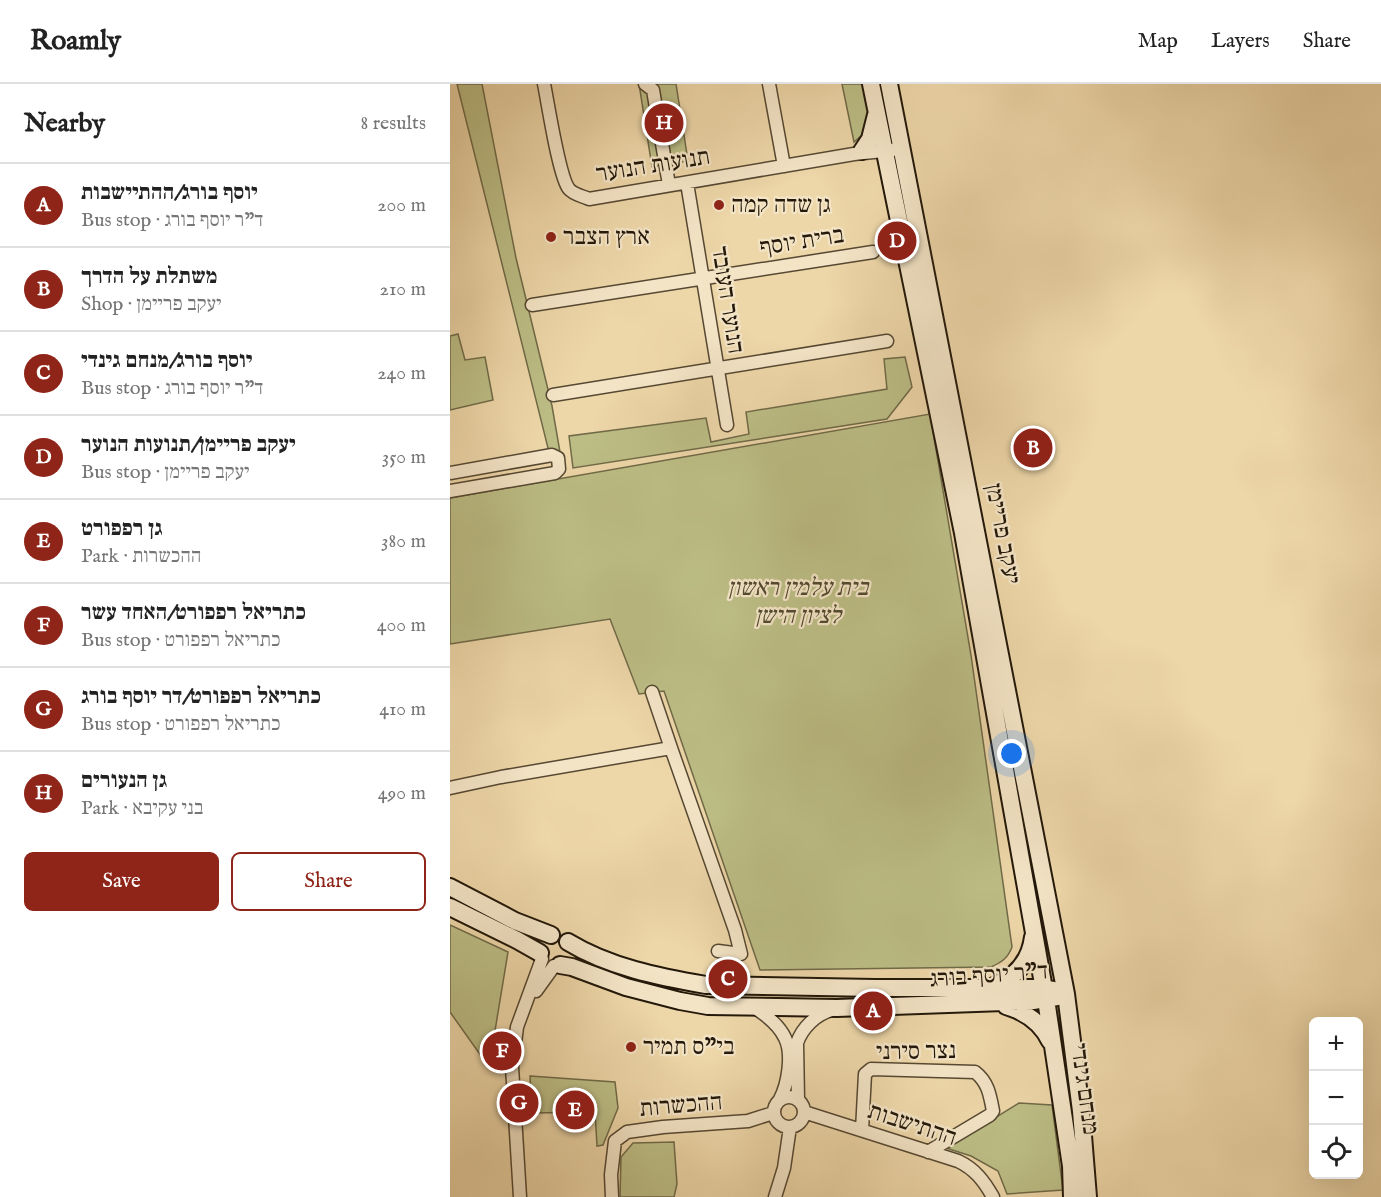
<!DOCTYPE html>
<meta charset="utf-8">
<style>
:root{--surface:#fff;--page:#f2f2f2;--text:#222;--muted:#767676;--line:#e0e0e0;--accent:#8f2418}
body{margin:0;font-family:"IM FELL English","Frank Ruhl Libre",serif;background:var(--page);color:var(--text)}
.controls{position:absolute;right:18px;bottom:18px;display:grid;overflow:hidden;border-radius:9px;box-shadow:0 6px 24px #0002}
.controls button{width:54px;height:54px;display:grid;place-items:center;padding:0;border:0;border-bottom:2px solid var(--line);background:var(--surface);color:var(--text);font:30px sans-serif}
.you{position:absolute;left:562px;top:670px;width:21px;height:21px;margin:-15px;border:4px solid #fff;border-radius:50%;background:#1a73e8;box-shadow:0 0 0 9px #1a73e833}
.badge{display:grid;place-items:center;width:39px;height:39px;border-radius:50%;background:var(--accent);color:#fff;font-size:20px;font-weight:700}
.pin{position:absolute;translate:-50% -50%;border:3px solid #fff;box-shadow:0 2px 6px #0006}
.list{margin:0;padding:0;list-style:none}
h2{display:flex;justify-content:space-between;align-items:center;height:78px;margin:0;padding:0 24px;font-size:26px}
h2 small{font-size:20px;font-weight:400;color:var(--muted)}
.list li{display:grid;grid-template-columns:39px 1fr auto;gap:18px;align-items:center;box-sizing:border-box;height:84px;padding:0 24px;border-top:2px solid var(--line)}
.list b{display:block;font-size:22px;white-space:nowrap}
.list p{margin:0;font-size:20px;white-space:nowrap;color:var(--muted)}
.list em{font-size:20px;font-style:normal;color:var(--muted)}
.actions{display:flex;gap:12px;padding:18px 24px}
.actions a{flex:1;padding:14px 0;border:2px solid var(--accent);border-radius:9px;text-align:center;font-size:21px;color:var(--accent)}
.actions .main{background:var(--accent);color:#fff}
.icon{flex:none;width:33px;height:33px;fill:none;stroke:currentColor;stroke-width:2;stroke-linecap:round;stroke-linejoin:round}
.map{position:relative;flex:none;width:931px;height:1113px;overflow:hidden}
header{display:flex;align-items:center;gap:36px;box-sizing:border-box;height:84px;padding:0 30px;background:var(--surface);border-bottom:2px solid var(--line)}
header strong{font-size:28px}
nav{display:flex;gap:33px;margin-inline-start:auto;font-size:21px}
main{display:flex}
aside{flex:1;background:var(--surface)}
.map>svg:first-child{display:block}
</style>
<header>
<strong>Roamly</strong>
<nav><a>Map</a><a>Layers</a><a>Share</a></nav>
</header>
<main>
<aside>
<h2>Nearby<small>8 results</small></h2>
<ul class="list">
<li><span class="badge">A</span><div><b>יוסף בורג/ההתיישבות</b><p>Bus stop · ד&quot;ר יוסף בורג</p></div><em>200 m</em></li>
<li><span class="badge">B</span><div><b>משתלת על הדרך</b><p>Shop · יעקב פריימן</p></div><em>210 m</em></li>
<li><span class="badge">C</span><div><b>יוסף בורג/מנחם גינדי</b><p>Bus stop · ד&quot;ר יוסף בורג</p></div><em>240 m</em></li>
<li><span class="badge">D</span><div><b>יעקב פריימן/תנועות הנוער</b><p>Bus stop · יעקב פריימן</p></div><em>350 m</em></li>
<li><span class="badge">E</span><div><b>גן רפפורט</b><p>Park · ההכשרות</p></div><em>380 m</em></li>
<li><span class="badge">F</span><div><b>כתריאל רפפורט/האחד עשר</b><p>Bus stop · כתריאל רפפורט</p></div><em>400 m</em></li>
<li><span class="badge">G</span><div><b>כתריאל רפפורט/דר יוסף בורג</b><p>Bus stop · כתריאל רפפורט</p></div><em>410 m</em></li>
<li><span class="badge">H</span><div><b>גן הנעורים</b><p>Park · בני עקיבא</p></div><em>490 m</em></li>
</ul>
<div class="actions"><a class="main">Save</a><a>Share</a></div>
</aside>
<div class="map">
<svg width="931" height="1113" viewBox="0 0 931 1113">
<rect width="100%" height="100%" fill="#edd6a8"/>
<filter id="stains"><feTurbulence type="fractalNoise" baseFrequency=".00333" numOctaves="4"/><feColorMatrix values="0 0 0 0 .2 0 0 0 0 .09 0 0 0 0 .02 0 0 0 .5 -.17"/></filter>
<radialGradient id="worn" r=".72"><stop offset=".6" stop-color="#630" stop-opacity="0"/><stop offset="1" stop-color="#630" stop-opacity=".3"/></radialGradient>
<path fill="#bcbd85" stroke="#706a48" stroke-width="1.5" d="M 7,0 L 32,0 L 66,174 L 102,322 L 110,368 L 99,368 Z
M 189,0 L 226,0 L 238,77 L 202,83 Z
M 392,0 L 421,0 L 418,46 L 404,58 Z
M 8,250 L 15,276 L 35,273 L 43,316 L 0,326 L 0,252 Z
M 455,273 L 462,303 L 437,335 L 123,384 L 119,352 L 256,334 L 261,358 L 299,350 L 296,328 L 437,305 L 434,275 Z
M 480,330 L 521,571 L 562,863 C 558,874 552,878 541,883 L 310,886 L 214,607 L 189,610 L 160,535 L 0,560 L 0,414 Z
M 0,841 L 58,868 L 39,983 L 0,928 Z
M 80,992 L 165,998 L 168,1024 L 153,1061 L 147,1062 L 145,1028 L 82,1029 Z
M 569,1019 L 602,1021 L 613,1106 L 557,1110 L 548,1087 L 521,1072 L 496,1064 Z
M 224,1058 L 227,1100 L 224,1113 L 170,1113 L 171,1073 L 183,1059 Z"/>
<g fill="none" stroke-linecap="round" stroke-linejoin="round">
<g stroke="#564832" stroke-width="15">
<path id="street" d="M 94,0 C 98,19 109,93 119,105 C 124,111 133,112 139,115 L 404,70 L 443,66 L 451,62
M 195,0 L 203,6 L 219,101
M 319,0 L 334,82
M 237,99 L 277,341
M 82,221 L 423,168
M 103,311 L 437,257
M 0,389 L 102,371 L 108,374 L 109,385 L 105,389 L 0,407
M 202,608 L 221,664
M 0,704 L 51,693 L 221,664 L 285,846 L 291,870 L 268,867
M 86,907 L 104,882
M 305,924 C 316,931 329,941 335,954 C 343,970 338,1000 330,1015
M324 1028a15 15 0 1 1 30 0a15 15 0 1 1-30 0Z
M 348,1016 L 347,959 C 352,944 366,930 382,926
M 354,1028 L 508,1077 C 525,1085 534,1097 543,1113
M 412,1046 L 415,990 L 421,985 L 525,988 C 538,998 540,1011 543,1027 L 540,1031 L 478,1068
M 70,1113 L 62,983 L 67,943 L 92,875
M 162,1113 L 161,1091 L 165,1057 L 177,1048 L 213,1043 L 298,1037 L 323,1029
M 325,1113 L 334,1084 L 340,1043"/>
</g>
<g stroke="#23180a" stroke-width="20">
<path id="secondary" d="M 421,0 L 513,449 L 597,922 L 621,1082 L 622,1113
M 439,0 L 616,910 L 631,1027 L 638,1113
M 412,67 L 420,55 L 426,31
M 0,803 L 65,837 L 101,851
M 0,823 L 67,856 L 90,869
M 118,858 C 159,883 209,893 256,901 L 425,904 L 594,904 L 604,906
M 110,881 L 122,883 L 176,903 L 230,917 L 258,922 L 387,924 L 583,917 L 607,913
M 544,902 C 566,893 580,877 583,853
M 556,922 C 576,928 591,938 600,957"/>
</g>
<use href="#street" stroke="#f3e4c6" stroke-width="12"/>
<use href="#secondary" stroke="#f3e4c6" stroke-width="16"/>
</g>
<g fill="#8f2418" stroke="#f3e4c6" stroke-width="2">
<circle cx="269" cy="121" r="6"/>
<circle cx="101" cy="153" r="6"/>
<circle cx="181" cy="963" r="6"/>
</g>
<g text-anchor="middle" dominant-baseline="central" stroke-width="4.5" stroke-linejoin="round" paint-order="stroke">
<g font-size="24" fill="#23180a" stroke="#f3e4c6">
<text transform="translate(203 82) rotate(-9)">תנועות הנוער</text>
<text transform="translate(352 158) rotate(-9)">ברית יוסף</text>
<text transform="translate(277 216) rotate(81)">הנוער העובד</text>
<text transform="translate(552 450) rotate(79)">יעקב פריימן</text>
<text transform="translate(539 892) rotate(-4)">ד"ר יוסף בורג</text>
<text transform="translate(466 968) rotate(-1)">נצר סירני</text>
<text transform="translate(634 1005) rotate(82)">מנחם גינדי</text>
<text transform="translate(231 1022) rotate(-5)">ההכשרות</text>
<text transform="translate(462 1041) rotate(18)">ההתישבות</text>
</g>
<g font-size="24" fill="#23180a" stroke="#f3e4c6" text-anchor="start">
<text x="281" y="121">גן שדה קמה</text>
<text x="113" y="153">ארץ הצבר</text>
<text x="193" y="963">בי"ס תמיר</text>
</g>
<g font-size="24" font-style="italic" fill="#514a2f" stroke="#f3e4c6">
<text x="348" y="504">בית עלמין ראשון<tspan x="348" dy="28">לציון הישן</tspan></text>
</g>
</g>
<rect width="100%" height="100%" filter="url(#stains)"/>
<rect width="100%" height="100%" fill="url(#worn)"/>
</svg>
<div class="controls">
<button>+</button>
<button>−</button>
<button><svg class="icon" aria-label="locate" viewBox="0 0 24 24"><circle cx="12" cy="12" r="6"/><path d="M12 2v4M12 18v4M2 12h4M18 12h4"/></svg></button>
</div>
<div class="you"></div>
<div class="pin badge" style="left:423px;top:927px">A</div>
<div class="pin badge" style="left:583px;top:364px">B</div>
<div class="pin badge" style="left:278px;top:895px">C</div>
<div class="pin badge" style="left:447px;top:157px">D</div>
<div class="pin badge" style="left:125px;top:1026px">E</div>
<div class="pin badge" style="left:52px;top:967px">F</div>
<div class="pin badge" style="left:69px;top:1019px">G</div>
<div class="pin badge" style="left:214px;top:39px">H</div>
</div>
</main>
